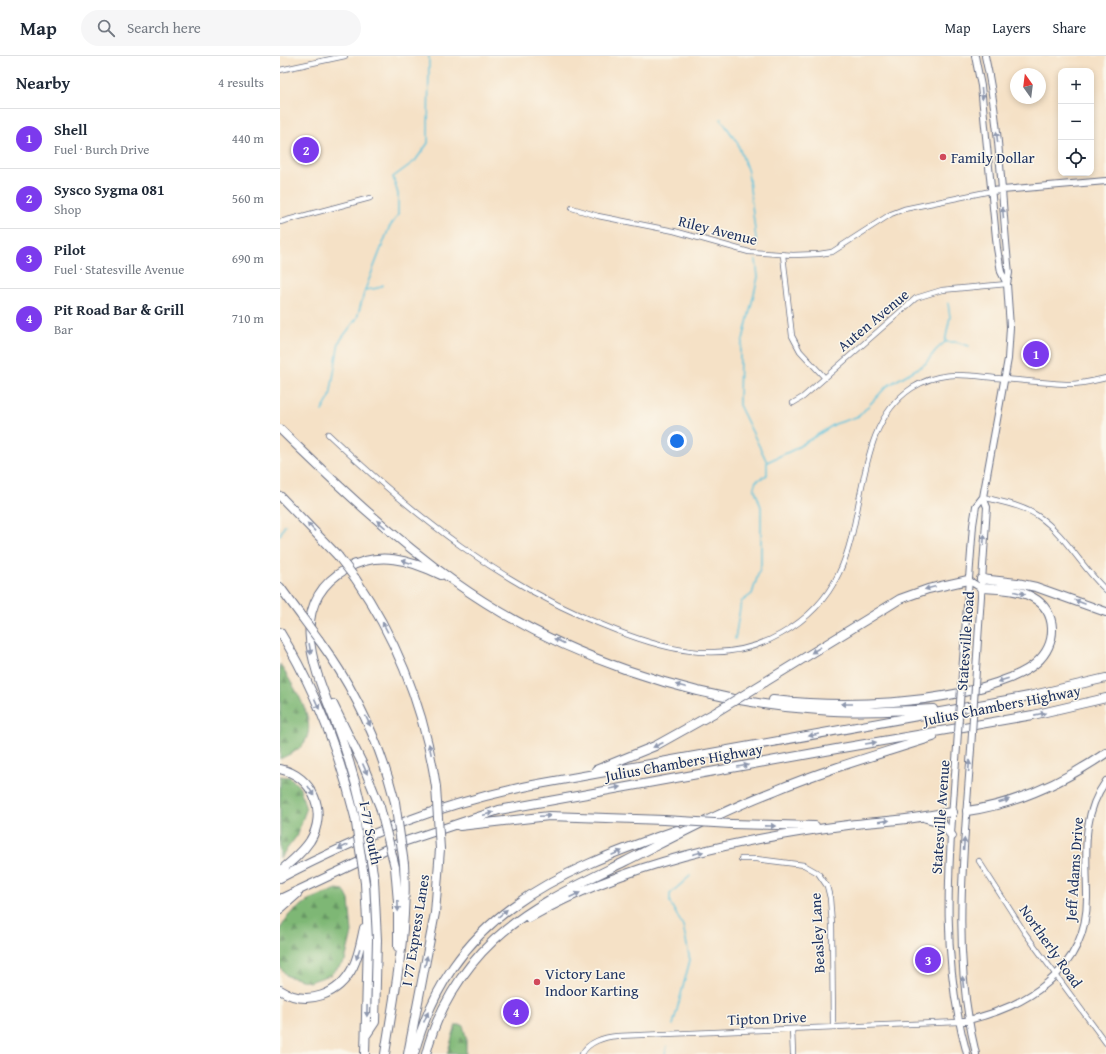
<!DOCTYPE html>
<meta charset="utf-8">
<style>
:root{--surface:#fff;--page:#f6f6f7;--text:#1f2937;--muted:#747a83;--line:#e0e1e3;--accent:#7c3aed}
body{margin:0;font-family:"Gentium Book Plus",serif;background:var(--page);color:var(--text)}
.controls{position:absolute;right:12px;top:12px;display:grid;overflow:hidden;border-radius:8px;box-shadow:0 2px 6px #0003}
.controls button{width:36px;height:36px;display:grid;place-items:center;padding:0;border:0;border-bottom:1px solid var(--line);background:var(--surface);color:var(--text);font:20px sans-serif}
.compass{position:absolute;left:730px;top:12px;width:36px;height:36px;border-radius:50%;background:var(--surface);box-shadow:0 2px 6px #0003;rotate:346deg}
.you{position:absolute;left:397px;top:385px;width:14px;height:14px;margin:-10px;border:3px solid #fff;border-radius:50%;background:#1a73e8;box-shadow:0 0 0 6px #1a73e833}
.badge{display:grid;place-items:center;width:26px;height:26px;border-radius:50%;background:var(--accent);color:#fff;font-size:13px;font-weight:700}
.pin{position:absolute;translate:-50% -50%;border:2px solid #fff;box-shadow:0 1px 4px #0006}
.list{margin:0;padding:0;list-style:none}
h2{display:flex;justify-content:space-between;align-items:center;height:52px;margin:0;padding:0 16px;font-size:17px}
h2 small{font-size:13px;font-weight:400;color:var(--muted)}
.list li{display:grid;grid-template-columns:26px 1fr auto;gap:12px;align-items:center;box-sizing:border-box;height:60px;padding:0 16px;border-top:1px solid var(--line)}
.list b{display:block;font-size:15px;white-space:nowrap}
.list p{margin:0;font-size:13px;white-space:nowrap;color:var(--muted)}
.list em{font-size:13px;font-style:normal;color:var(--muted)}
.icon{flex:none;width:22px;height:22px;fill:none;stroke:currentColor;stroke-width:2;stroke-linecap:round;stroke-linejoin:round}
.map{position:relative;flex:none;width:826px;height:998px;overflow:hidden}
header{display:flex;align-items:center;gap:24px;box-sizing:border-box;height:56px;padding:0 20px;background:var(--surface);border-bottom:1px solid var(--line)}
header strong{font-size:19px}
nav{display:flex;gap:22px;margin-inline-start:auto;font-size:14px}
.search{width:280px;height:36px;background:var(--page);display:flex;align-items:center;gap:10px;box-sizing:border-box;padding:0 14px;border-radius:22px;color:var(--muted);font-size:15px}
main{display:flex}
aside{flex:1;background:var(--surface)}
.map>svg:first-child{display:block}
</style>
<header>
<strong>Map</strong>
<div class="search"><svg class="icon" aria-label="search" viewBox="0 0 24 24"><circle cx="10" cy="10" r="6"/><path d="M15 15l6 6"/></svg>Search here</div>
<nav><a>Map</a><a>Layers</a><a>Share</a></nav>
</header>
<main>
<aside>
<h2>Nearby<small>4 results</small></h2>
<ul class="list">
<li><span class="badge">1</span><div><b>Shell</b><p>Fuel · Burch Drive</p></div><em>440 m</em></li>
<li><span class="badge">2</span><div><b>Sysco Sygma 081</b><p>Shop</p></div><em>560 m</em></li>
<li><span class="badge">3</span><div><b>Pilot</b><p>Fuel · Statesville Avenue</p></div><em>690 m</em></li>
<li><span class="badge">4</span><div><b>Pit Road Bar &amp; Grill</b><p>Bar</p></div><em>710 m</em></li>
</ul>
</aside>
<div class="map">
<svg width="826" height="998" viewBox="0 0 826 998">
<defs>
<pattern id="forest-firs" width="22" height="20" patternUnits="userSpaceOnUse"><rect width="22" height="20" fill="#7eb775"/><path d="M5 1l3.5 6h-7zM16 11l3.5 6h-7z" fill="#669563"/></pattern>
</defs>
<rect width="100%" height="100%" fill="#fbf7ec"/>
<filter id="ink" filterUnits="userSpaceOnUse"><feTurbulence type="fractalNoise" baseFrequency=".025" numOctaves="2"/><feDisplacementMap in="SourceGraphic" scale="8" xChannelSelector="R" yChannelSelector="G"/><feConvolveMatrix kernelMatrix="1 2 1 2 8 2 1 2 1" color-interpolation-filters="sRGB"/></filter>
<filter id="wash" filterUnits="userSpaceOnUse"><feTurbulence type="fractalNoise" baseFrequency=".012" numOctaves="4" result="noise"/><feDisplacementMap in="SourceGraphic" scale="16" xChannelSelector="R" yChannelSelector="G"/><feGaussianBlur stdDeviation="0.9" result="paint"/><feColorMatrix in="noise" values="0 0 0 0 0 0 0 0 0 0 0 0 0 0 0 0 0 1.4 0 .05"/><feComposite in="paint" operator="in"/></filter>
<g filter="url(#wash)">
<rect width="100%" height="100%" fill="#f5e1c6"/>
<path fill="url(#forest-firs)" stroke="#4c736a" d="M 0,608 C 14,633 48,675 14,696 C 9,698 5,701 0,703 Z
M 0,720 L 10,721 L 20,732 L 26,754 L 16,781 L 0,802 Z
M 57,833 L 64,834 L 69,844 L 72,876 L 65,905 L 50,919 L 29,926 L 7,920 L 0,911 L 0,873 L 9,859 L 29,844 Z
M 176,969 L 183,969 L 186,981 L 186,998 L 167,998 Z"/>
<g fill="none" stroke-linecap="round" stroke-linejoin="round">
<path stroke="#5fc3dd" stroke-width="1.5" d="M 441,63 L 457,86 L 468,116 L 477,191
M 86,234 L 98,232 L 103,229
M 666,286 L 676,286 L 689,290
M 42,355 L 50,341 L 59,286 L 77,262 L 85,234 L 109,172 L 118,159 L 118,138 L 113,121 L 135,105 L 148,87 L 149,0
M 487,406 L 513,394 L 555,368 L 579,360 L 607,330 L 645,308 L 656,294 L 665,286 L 670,261 L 668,247
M 0,479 L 5,469
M 455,583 L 461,546 L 472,538 L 481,509 L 481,451 L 474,431 L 476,425 L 487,419 L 487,406 L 459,349 L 460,296 L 478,221 L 476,204
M 393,969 L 410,904 L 403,870 L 390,847 L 390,838 L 410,820
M 385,998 L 387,990"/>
</g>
</g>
<g filter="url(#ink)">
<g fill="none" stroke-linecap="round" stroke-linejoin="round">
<g stroke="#676d82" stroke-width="6">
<path id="street" d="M 0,14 L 65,0
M 292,152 L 318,160 L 394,175 L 469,196 L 513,199 L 539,198 L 552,196 L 611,158 L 624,153 L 711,135
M 0,166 L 90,142
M 503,199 L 512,280 L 520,295 L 545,322
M 513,347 L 523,341 L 636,242 L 662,234 L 727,228
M 48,378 C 133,459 224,532 335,574 C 390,596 447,609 501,578 C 526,564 547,543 559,517 C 587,459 575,369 632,332 C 660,314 684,319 715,322 C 738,324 762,327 786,328 C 799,329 813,325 826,322
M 703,441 C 721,446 742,449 758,460 C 786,479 801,511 826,534
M 461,803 L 476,803 L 524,809 L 538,817 L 547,830 L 550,842 L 552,869 L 553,971
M 699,805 L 745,877 L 826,987
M 512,973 L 513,998
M 302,998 C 308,986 324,981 337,980 L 679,966"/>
</g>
<g stroke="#676d82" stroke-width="8">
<path id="secondary" d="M 695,0 L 701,30 L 717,192 L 721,216 L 727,228
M 711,135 L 826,125
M 688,524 L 701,532
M 696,614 L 707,451 L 703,441
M 682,617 L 693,469 L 696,450 L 703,441 L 728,303 L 730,271 L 727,228 L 729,217 C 721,145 721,71 705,0
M 678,676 C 671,784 657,892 687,998
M 691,693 C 684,795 671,897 696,998
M 679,966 C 744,953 807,916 807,842 C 807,800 800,761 826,725"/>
</g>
<g stroke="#676d82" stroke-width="10">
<path id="highway" d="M 0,373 C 56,428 112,481 176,527 C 277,599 414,646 539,654 C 577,657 615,655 653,653
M 0,440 L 58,500
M 75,522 C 118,585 145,655 156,731
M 701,523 L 737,527 L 756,531 L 826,556
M 0,531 L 22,561
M 0,576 C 35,633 59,696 75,761
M 39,584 C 75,633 100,687 115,746
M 485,626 L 620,543 L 648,533 L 688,524
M 493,644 C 565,652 662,649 730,622 C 739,618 749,614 756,607 C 778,588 778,555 752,541 C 737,533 718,533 701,532
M 53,648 L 83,709 L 100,751
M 0,713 C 33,720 48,756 30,785 C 22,797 11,806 0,815
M 316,714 L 375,690 L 436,656
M 687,755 C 736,748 785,725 826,697
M 83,758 C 77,730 69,703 59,676 C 40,624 0,551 66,513 C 98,494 130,504 161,519
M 646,762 L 661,766 L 672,780
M 451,768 L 535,770
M 180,770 L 269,760 L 384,764
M 115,811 L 118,846 L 118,891
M 0,822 C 85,778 159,748 253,729 L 749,640 L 826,622
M 85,827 L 88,884 L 85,998
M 0,843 L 117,788 L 219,754 L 562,692 L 753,659 L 826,642
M 0,853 L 17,838
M 249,862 C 345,807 458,783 568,769 C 592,766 616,765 640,761 C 651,759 662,757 673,756
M 0,934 C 27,951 59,939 73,911 C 79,899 81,885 84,872
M 87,978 L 95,966 L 97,884 L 94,823
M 105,998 C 115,933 128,874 124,808
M 128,998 L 155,857 L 160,793
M 134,998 C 171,860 273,817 397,774
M 146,998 C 157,955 181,915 214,884 C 251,849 299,828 344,806 C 394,781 442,755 494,735 C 546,713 600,698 653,681"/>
</g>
<use href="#street" stroke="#fff" stroke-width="4.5"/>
<use href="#secondary" stroke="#fff" stroke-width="6"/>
<use href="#highway" stroke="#fff" stroke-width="8"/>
<g stroke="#676d82" stroke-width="8" stroke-linecap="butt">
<path id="secondary-bridge" d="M 678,676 L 682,617
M 691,693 L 696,614"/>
</g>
<g stroke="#676d82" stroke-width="10" stroke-linecap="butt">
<path id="highway-bridge" d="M 58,500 L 75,522
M 22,561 L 39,584
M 436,656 L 485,626
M 156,731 L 160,793
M 115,746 L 124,808
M 100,751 L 115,811
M 83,758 L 94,823
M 75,761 L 85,827
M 384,764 L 451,768"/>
</g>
<use href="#secondary-bridge" stroke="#fff" stroke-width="6"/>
<use href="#highway-bridge" stroke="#fff" stroke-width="8"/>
</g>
<defs><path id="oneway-solid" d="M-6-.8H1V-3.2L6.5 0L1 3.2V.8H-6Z"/></defs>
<g fill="#8d97ae">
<use href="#oneway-solid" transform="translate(702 38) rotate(85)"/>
<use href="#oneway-solid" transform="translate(717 81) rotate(-96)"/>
<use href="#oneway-solid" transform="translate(723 157) rotate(-95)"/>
<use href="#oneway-solid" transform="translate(101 468) rotate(-140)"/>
<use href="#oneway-solid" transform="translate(31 471) rotate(-133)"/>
<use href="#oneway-solid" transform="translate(704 484) rotate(-86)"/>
<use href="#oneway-solid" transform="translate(127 506) rotate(-164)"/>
<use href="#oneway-solid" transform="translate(650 532) rotate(165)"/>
<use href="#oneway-solid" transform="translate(740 537) rotate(15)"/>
<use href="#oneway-solid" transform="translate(800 546) rotate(-159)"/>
<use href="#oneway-solid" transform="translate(105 571) rotate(-118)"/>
<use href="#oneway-solid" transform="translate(279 585) rotate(-154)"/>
<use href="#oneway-solid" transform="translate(30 593) rotate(81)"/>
<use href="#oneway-solid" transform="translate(536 594) rotate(148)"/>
<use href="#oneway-solid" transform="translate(723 624) rotate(162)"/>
<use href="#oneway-solid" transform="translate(401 630) rotate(-165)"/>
<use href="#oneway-solid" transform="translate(37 648) rotate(66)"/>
<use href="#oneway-solid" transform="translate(567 648) rotate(-180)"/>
<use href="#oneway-solid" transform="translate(760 658) rotate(-11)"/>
<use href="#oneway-solid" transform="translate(88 665) rotate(65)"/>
<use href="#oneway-solid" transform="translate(534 679) rotate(170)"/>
<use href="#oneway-solid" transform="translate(591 687) rotate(-9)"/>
<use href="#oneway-solid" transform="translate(378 689) rotate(155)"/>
<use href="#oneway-solid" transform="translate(150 693) rotate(-102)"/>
<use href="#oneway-solid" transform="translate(463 710) rotate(-10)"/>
<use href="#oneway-solid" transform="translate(689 710) rotate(-86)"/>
<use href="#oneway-solid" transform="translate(85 713) rotate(66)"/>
<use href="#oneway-solid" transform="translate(335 732) rotate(-10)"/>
<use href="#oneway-solid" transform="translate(31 735) rotate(59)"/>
<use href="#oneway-solid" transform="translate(724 745) rotate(-17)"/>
<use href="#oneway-solid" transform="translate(208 758) rotate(-15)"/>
<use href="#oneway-solid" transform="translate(265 760) rotate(-3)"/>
<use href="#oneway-solid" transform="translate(604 765) rotate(-7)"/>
<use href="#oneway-solid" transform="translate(490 770) rotate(1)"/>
<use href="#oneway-solid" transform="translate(684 788) rotate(-86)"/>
<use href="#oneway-solid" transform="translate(63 791) rotate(155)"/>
<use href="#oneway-solid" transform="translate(337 797) rotate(-23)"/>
<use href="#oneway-solid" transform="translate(418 797) rotate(-14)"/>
<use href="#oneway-solid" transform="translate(295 839) rotate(-24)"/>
<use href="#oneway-solid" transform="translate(118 850) rotate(88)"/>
<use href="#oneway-solid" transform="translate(223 857) rotate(-40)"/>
<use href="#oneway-solid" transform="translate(78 898) rotate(108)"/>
<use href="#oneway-solid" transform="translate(146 905) rotate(-78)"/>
<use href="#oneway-solid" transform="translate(683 926) rotate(-96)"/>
<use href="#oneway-solid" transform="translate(87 955) rotate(91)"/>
<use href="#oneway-solid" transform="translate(146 961) rotate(-67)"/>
</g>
</g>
<g fill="#d1495b" stroke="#fbf7ec" stroke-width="1.5">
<circle cx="663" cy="101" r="4"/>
<circle cx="257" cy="926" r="4"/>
</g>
<g text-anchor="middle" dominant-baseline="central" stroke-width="3" stroke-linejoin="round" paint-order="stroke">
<g font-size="15" fill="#1b2f5e" stroke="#fbf7ec" text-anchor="start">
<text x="671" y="101">Family Dollar</text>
<text x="265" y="917">Victory Lane<tspan x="265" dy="17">Indoor Karting</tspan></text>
</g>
<g font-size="15" fill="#1b2f5e" stroke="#fbf7ec">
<text transform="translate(438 174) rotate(14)">Riley Avenue</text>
<text transform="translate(593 264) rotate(-40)">Auten Avenue</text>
<text transform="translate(685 585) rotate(-86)">Statesville Road</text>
<text transform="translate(722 649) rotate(-11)">Julius Chambers Highway</text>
<text transform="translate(404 706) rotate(-10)">Julius Chambers Highway</text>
<text transform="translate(660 761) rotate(-86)">Statesville Avenue</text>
<text transform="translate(91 777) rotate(79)">I-77 South</text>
<text transform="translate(794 813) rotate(-86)">Jeff Adams Drive</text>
<text transform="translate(135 874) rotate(-81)">I 77 Express Lanes</text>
<text transform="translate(537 877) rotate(-93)">Beasley Lane</text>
<text transform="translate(771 890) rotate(55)">Northerly Road</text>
<text transform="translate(487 962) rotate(-2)">Tipton Drive</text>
</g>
</g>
</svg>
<div class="controls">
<button>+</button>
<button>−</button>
<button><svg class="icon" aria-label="locate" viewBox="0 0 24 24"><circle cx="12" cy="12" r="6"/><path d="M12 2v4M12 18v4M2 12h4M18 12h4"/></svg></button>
</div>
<svg class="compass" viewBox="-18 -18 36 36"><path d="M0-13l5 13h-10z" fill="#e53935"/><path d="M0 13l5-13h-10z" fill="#747a83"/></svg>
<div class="you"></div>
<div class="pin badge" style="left:756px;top:298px">1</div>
<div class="pin badge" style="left:26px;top:94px">2</div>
<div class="pin badge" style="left:648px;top:904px">3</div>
<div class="pin badge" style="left:236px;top:956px">4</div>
</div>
</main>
